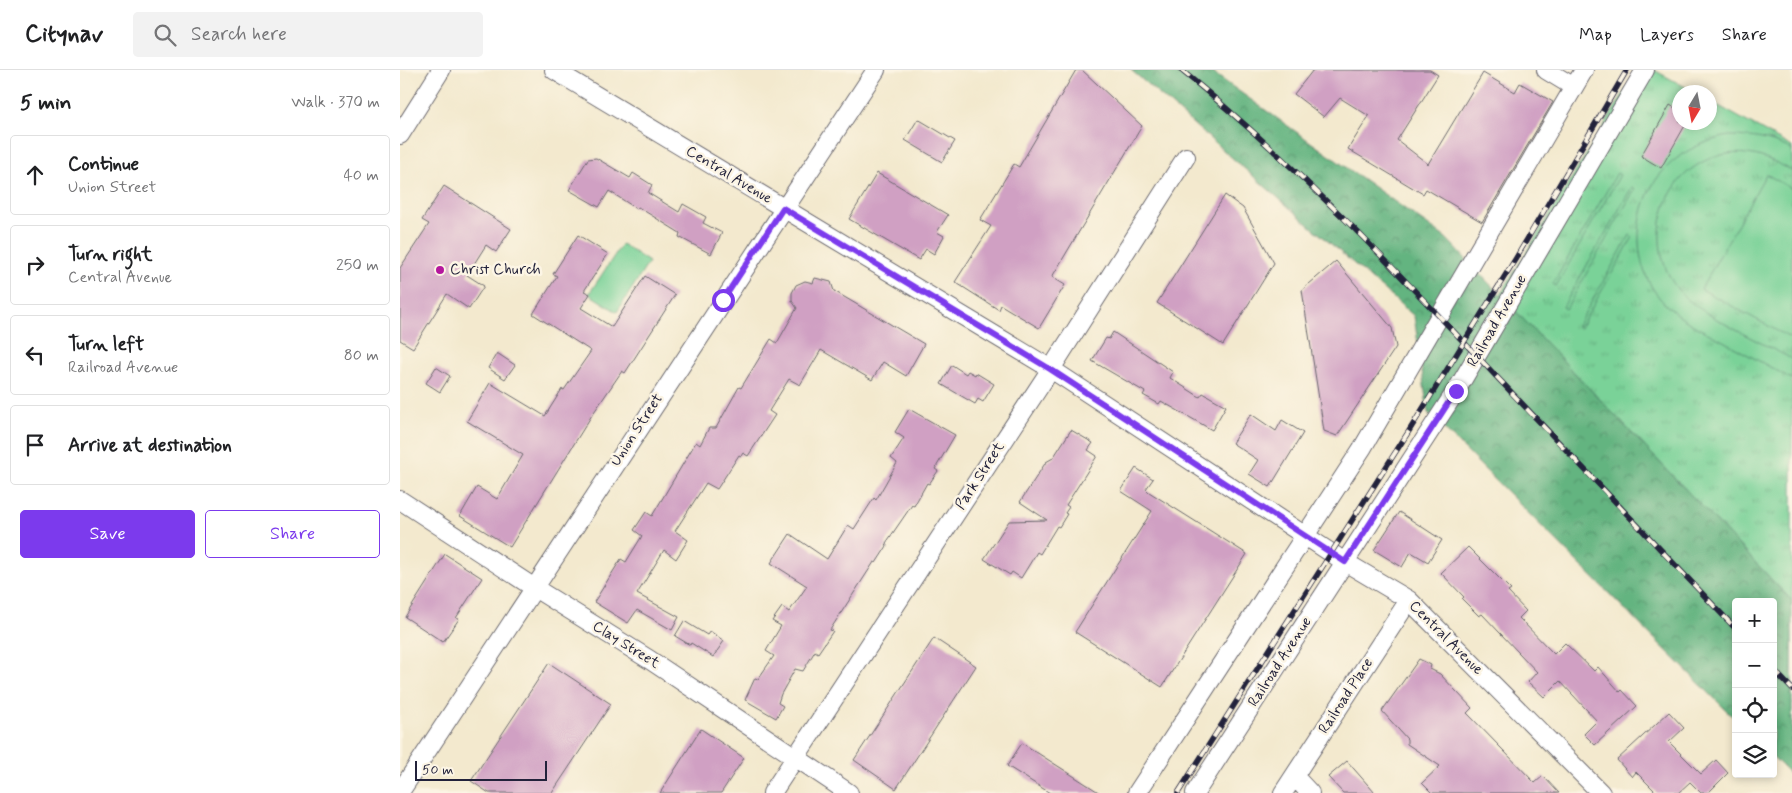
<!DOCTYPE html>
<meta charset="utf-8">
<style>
:root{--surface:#fff;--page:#f2f2f2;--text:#202124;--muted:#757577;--line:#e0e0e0;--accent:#7c3aed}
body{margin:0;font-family:Mynerve,sans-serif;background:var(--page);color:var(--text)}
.controls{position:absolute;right:15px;bottom:15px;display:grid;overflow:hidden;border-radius:5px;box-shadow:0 2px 8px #0003}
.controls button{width:45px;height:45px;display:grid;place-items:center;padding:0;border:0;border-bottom:1px solid var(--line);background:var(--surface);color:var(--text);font:25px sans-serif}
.compass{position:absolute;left:1272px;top:15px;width:45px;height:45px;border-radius:50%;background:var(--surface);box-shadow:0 2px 8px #0003;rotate:190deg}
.scale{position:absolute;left:15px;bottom:12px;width:132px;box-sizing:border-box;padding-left:5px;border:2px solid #22223b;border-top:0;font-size:14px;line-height:18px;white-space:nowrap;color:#22223b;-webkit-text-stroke:4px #fcf5e5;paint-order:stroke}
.stop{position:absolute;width:15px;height:15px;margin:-11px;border:4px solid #7c3aed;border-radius:50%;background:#fff}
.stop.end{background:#7c3aed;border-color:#fff;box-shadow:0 1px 5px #0008}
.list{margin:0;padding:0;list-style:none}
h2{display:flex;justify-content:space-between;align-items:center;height:65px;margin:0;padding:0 20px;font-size:21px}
h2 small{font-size:16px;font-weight:400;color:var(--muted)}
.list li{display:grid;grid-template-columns:32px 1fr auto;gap:15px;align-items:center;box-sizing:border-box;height:80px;margin:0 10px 10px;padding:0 10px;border:1px solid var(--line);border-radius:5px}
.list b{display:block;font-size:19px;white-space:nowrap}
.list p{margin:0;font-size:16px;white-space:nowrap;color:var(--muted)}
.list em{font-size:16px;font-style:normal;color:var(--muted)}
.actions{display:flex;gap:10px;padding:15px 20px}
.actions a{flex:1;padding:11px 0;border:1px solid var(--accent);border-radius:5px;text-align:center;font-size:18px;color:var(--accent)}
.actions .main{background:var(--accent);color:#fff}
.icon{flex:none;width:28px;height:28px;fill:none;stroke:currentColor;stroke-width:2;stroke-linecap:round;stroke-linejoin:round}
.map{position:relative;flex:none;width:1392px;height:723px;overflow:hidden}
header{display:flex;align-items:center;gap:30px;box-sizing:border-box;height:70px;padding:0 25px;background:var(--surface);border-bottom:1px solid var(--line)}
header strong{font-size:24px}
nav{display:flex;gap:28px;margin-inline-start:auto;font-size:18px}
.search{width:350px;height:45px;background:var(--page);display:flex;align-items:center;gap:12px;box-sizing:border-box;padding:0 18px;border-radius:5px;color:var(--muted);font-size:19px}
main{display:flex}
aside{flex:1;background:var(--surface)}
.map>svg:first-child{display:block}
</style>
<header>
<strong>Citynav</strong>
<div class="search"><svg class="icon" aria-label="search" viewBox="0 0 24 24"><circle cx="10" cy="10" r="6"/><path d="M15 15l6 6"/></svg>Search here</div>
<nav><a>Map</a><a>Layers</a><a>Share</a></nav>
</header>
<main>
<aside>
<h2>5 min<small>Walk · 370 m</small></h2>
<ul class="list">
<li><svg class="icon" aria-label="ahead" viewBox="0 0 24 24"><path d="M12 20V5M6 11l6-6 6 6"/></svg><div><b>Continue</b><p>Union Street</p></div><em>40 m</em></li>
<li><svg class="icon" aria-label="right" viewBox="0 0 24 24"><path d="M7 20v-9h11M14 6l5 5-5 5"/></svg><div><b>Turn right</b><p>Central Avenue</p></div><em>250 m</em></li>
<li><svg class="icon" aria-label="left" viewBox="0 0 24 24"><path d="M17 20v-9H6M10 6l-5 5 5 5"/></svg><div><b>Turn left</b><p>Railroad Avenue</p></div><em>80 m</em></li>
<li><svg class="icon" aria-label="arrive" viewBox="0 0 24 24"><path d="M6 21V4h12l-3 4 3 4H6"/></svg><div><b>Arrive at destination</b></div></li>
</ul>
<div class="actions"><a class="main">Save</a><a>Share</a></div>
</aside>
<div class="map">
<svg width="1392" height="723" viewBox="0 0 1392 723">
<defs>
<pattern id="grass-tufts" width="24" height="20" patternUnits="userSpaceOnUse" patternTransform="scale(1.25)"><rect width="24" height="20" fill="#7ad298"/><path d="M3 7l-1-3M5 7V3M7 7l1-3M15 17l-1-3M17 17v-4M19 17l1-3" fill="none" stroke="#69b484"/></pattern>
<pattern id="forest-crowns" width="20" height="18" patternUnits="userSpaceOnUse" patternTransform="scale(1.25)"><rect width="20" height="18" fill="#63b480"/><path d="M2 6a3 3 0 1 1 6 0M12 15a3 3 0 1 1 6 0" fill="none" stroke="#51926a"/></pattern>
</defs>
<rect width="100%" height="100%" fill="#fcf5e5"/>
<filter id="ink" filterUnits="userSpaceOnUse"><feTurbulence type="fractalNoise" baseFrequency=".02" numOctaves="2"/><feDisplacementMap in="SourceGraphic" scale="10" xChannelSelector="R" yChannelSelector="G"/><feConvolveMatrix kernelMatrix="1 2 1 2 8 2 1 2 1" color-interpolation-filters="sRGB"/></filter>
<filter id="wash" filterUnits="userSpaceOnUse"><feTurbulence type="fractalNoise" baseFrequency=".0096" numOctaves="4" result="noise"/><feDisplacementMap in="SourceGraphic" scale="20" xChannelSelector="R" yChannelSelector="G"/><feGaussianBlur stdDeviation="1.12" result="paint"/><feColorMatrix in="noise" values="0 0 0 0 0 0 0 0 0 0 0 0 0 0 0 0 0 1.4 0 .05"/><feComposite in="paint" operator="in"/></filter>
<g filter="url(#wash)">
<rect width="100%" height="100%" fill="#f3e9ce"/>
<path fill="url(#grass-tufts)" stroke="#4e7a6a" d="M 1238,0 L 1254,0 L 1295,22 L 1280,22 L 1280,52 L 1310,52 L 1310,31 L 1392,77 L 1392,531 L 1100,225 Z"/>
<path fill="url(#forest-crowns)" stroke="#426b5e" d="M 731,0 L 809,0 L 1046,168 L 1392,531 L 1392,706 L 1373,687 L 1373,532 L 1336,532 L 1336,650 L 1028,343 L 1014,246 Z"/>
<path fill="#7ad298" stroke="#4e7a6a" d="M 1329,66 C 1351,66 1372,69 1392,80 L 1392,101 C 1372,89 1351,81 1327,84 C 1263,94 1240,173 1279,221 C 1297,243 1364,274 1392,289 L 1392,309 C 1370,297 1348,285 1325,272 C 1308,263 1288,254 1273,241 C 1237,213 1231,164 1248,124 C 1263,91 1296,72 1329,66 Z
M 1217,103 L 1220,105 L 1156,216 L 1153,214 Z
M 1366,104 L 1392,119 L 1392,269 L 1301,219 Z
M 1232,117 L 1235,119 L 1166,239 L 1163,237 Z
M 1230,165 L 1233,167 L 1180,258 L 1177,257 Z
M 222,174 L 249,192 L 217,242 L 189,224 Z"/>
<g id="blocks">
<path fill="#d0a0c3" d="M 676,0 L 682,0 L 742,56 L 652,207 L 665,215 L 639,258 L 601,235 L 599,240 L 555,212 L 591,156 L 580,150 L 614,94 L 619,97 Z
M 913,0 L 1030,0 L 1038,5 L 997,70 L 1028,94 L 1083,3 L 1115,22 L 1120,13 L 1153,32 L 1082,152 L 1026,119 L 1023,124 L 948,79 L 969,46 L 940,28 L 924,47 L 894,24 Z
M 1270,35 L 1280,41 L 1280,52 L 1287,52 L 1261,98 L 1241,86 Z
M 518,49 L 555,71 L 542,92 L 505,70 Z
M 196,88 L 230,108 L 233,103 L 252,115 L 248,123 L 279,142 L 283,134 L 306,147 L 303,153 L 322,163 L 311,184 L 279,167 L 280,163 L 238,137 L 237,139 L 209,121 L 199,137 L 169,120 L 188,89 Z
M 477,103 L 548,145 L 537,162 L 544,166 L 534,184 L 526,179 L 519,190 L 449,149 Z
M 44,116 L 111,159 L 96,182 L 86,175 L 67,205 L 84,216 L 69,239 L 47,224 L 13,278 L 0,270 L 0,198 L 29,154 L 22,150 Z
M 825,125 L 843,138 L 874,193 L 823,275 L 757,233 Z
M 178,165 L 208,184 L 184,221 L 190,224 L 181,238 L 212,257 L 245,206 L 275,225 L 225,303 L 222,301 L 192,345 L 110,477 L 60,446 L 77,417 L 97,429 L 123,385 L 67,351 L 90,313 L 145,346 L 162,319 L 164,320 L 191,281 L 133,244 L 157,206 L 153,204 Z
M 936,191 L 992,258 L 996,277 L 937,366 L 924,361 L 902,220 Z
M 415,208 L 431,212 L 434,221 L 524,274 L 506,306 L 483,292 L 472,310 L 421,280 L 400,315 L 389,309 L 369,341 L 375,345 L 348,386 L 343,383 L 341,386 L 339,385 L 317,419 L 306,413 L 275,461 L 288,470 L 276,489 L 264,480 L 237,524 L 279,547 L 272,560 L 237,540 L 228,553 L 194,532 L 221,489 L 226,492 L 242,466 L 234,460 L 246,442 L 252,446 L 296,372 L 300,375 L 309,358 L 316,358 L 339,317 L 341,318 L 371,269 L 377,273 L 397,238 L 392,231 L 392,223 L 396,215 L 405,211 L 413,213 Z
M 713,262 L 773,302 L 770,308 L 800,327 L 803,323 L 826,336 L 812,360 L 761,331 L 759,334 L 743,325 L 745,322 L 692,291 L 706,268 L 709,269 Z
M 97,283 L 115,295 L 105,309 L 88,298 Z
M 552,295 L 566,304 L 568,301 L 575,305 L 576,303 L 594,314 L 583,332 L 578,329 L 575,334 L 541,314 Z
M 36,297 L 50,306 L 40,322 L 26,313 Z
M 509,339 L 555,365 L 535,399 L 538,401 L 529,414 L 527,413 L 514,436 L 512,435 L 486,473 L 487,476 L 476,493 L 474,492 L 430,560 L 433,561 L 418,583 L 415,581 L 403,601 L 395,599 L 381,624 L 378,633 L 383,636 L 376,648 L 345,630 L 355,608 L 358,609 L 374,586 L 366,581 L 381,556 L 372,551 L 382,537 L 389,542 L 407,516 L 371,493 L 390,464 L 427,489 L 448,455 L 454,459 L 474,428 L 476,430 L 497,393 L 491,388 L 504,368 L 495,362 Z
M 851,344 L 876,361 L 882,350 L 903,363 L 870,417 L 849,404 L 858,390 L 832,373 Z
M 671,360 L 693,373 L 688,380 L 697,386 L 666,435 L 669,437 L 665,443 L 667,444 L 659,457 L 657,456 L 640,484 L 637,482 L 621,508 L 612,502 L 610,505 L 584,489 L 609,451 L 647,450 L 620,432 L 646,392 L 653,388 Z
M 736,398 L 753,409 L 746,419 L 749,422 L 847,484 L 762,617 L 675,562 L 752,441 L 721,421 Z
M 999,442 L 1042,470 L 1028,492 L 1011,482 L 1002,497 L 974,480 Z
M 1068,477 L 1111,520 L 1108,522 L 1126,541 L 1119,548 L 1154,584 L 1165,573 L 1194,601 L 1198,597 L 1220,622 L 1222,620 L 1237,636 L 1195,675 L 1184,664 L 1197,651 L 1160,611 L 1144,627 L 1128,612 L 1137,602 L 1082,544 L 1079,546 L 1062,529 L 1064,527 L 1041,503 Z
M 45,484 L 82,508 L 56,548 L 59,549 L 43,572 L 5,547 Z
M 284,551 L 307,565 L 310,561 L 324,571 L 313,587 L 291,573 L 290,575 L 275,566 Z
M 534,568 L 576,596 L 496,719 L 454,690 Z
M 1019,589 L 1031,595 L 1030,599 L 1040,604 L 1072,638 L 1067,643 L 1135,713 L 1143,706 L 1159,723 L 1032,723 L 1022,713 L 1040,696 L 1007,674 L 1007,669 L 982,641 Z
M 149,593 L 211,634 L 152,723 L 89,723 L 71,711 Z
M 1269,642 L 1284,658 L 1269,672 L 1301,704 L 1316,690 L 1328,703 L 1308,723 L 1301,723 L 1290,712 L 1278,723 L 1257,723 L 1236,702 L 1232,707 L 1217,690 Z
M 301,659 L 344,688 L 321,723 L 260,723 Z
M 622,673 L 700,723 L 650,723 L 607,696 Z
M 947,691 L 975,723 L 943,723 L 928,707 Z"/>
</g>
</g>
<g filter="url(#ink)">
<use href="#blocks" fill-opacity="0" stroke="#6b686e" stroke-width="1"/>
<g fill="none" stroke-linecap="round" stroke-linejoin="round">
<g stroke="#6b686e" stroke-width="20">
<path id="minor" d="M 154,0 L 651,299 L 945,492 L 1009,530 L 1201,723
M 1146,0 L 1174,17
M 0,65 L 41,0
M 0,430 L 133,517 L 250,590 L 449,723
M 894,706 L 910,723
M 0,722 L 476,0
M 372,723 L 651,299 L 786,87
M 737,723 L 963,377 L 1184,0
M 795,723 L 1056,321 L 1245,0
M 883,723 L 1009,530"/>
</g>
<use href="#minor" stroke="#fff" stroke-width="18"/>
<g stroke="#22223b" stroke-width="5.5">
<path id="rail" d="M 781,0 C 894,92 994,198 1093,303 C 1174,389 1255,474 1336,559
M 1373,599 L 1392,619
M 778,723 L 1009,361 L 1116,188 L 1227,0"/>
</g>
<use href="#rail" stroke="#fcf5e5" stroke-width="4" stroke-dasharray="11" stroke-linecap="butt"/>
</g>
</g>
<g fill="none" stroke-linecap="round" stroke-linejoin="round" filter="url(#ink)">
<path stroke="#7c3aed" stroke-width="6" d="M 323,230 L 383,138 L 650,299 L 945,492 L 1056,321"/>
</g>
<circle fill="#b5179e" stroke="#fcf5e5" stroke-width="2" cx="40" cy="200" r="5"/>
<g text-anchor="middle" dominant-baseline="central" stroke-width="5" stroke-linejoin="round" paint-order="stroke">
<g font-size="15" fill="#22223b" stroke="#fcf5e5">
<text transform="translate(329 105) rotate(31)">Central Avenue</text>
<text transform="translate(1097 251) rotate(-60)">Railroad Avenue</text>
<text transform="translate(237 360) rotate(-57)">Union Street</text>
<text transform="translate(580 406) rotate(-57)">Park Street</text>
<text transform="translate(1046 568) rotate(45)">Central Avenue</text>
<text transform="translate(226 575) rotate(32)">Clay Street</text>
<text transform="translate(880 592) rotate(-57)">Railroad Avenue</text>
<text transform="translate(946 626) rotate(-57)">Railroad Place</text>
</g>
<g font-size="15" fill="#22223b" stroke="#fcf5e5" text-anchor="start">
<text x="50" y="200">Christ Church</text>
</g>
</g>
</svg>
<div class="controls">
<button>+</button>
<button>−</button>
<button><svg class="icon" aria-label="locate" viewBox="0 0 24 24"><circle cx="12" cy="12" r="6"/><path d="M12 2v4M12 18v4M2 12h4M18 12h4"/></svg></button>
<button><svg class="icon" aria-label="layers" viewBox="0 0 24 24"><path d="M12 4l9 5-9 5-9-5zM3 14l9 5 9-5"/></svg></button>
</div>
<svg class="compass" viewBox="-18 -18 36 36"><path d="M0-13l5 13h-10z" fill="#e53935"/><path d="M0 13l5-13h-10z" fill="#757577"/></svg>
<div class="scale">50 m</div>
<div class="stop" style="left:323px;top:230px"></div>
<div class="stop end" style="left:1056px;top:321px"></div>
</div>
</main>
